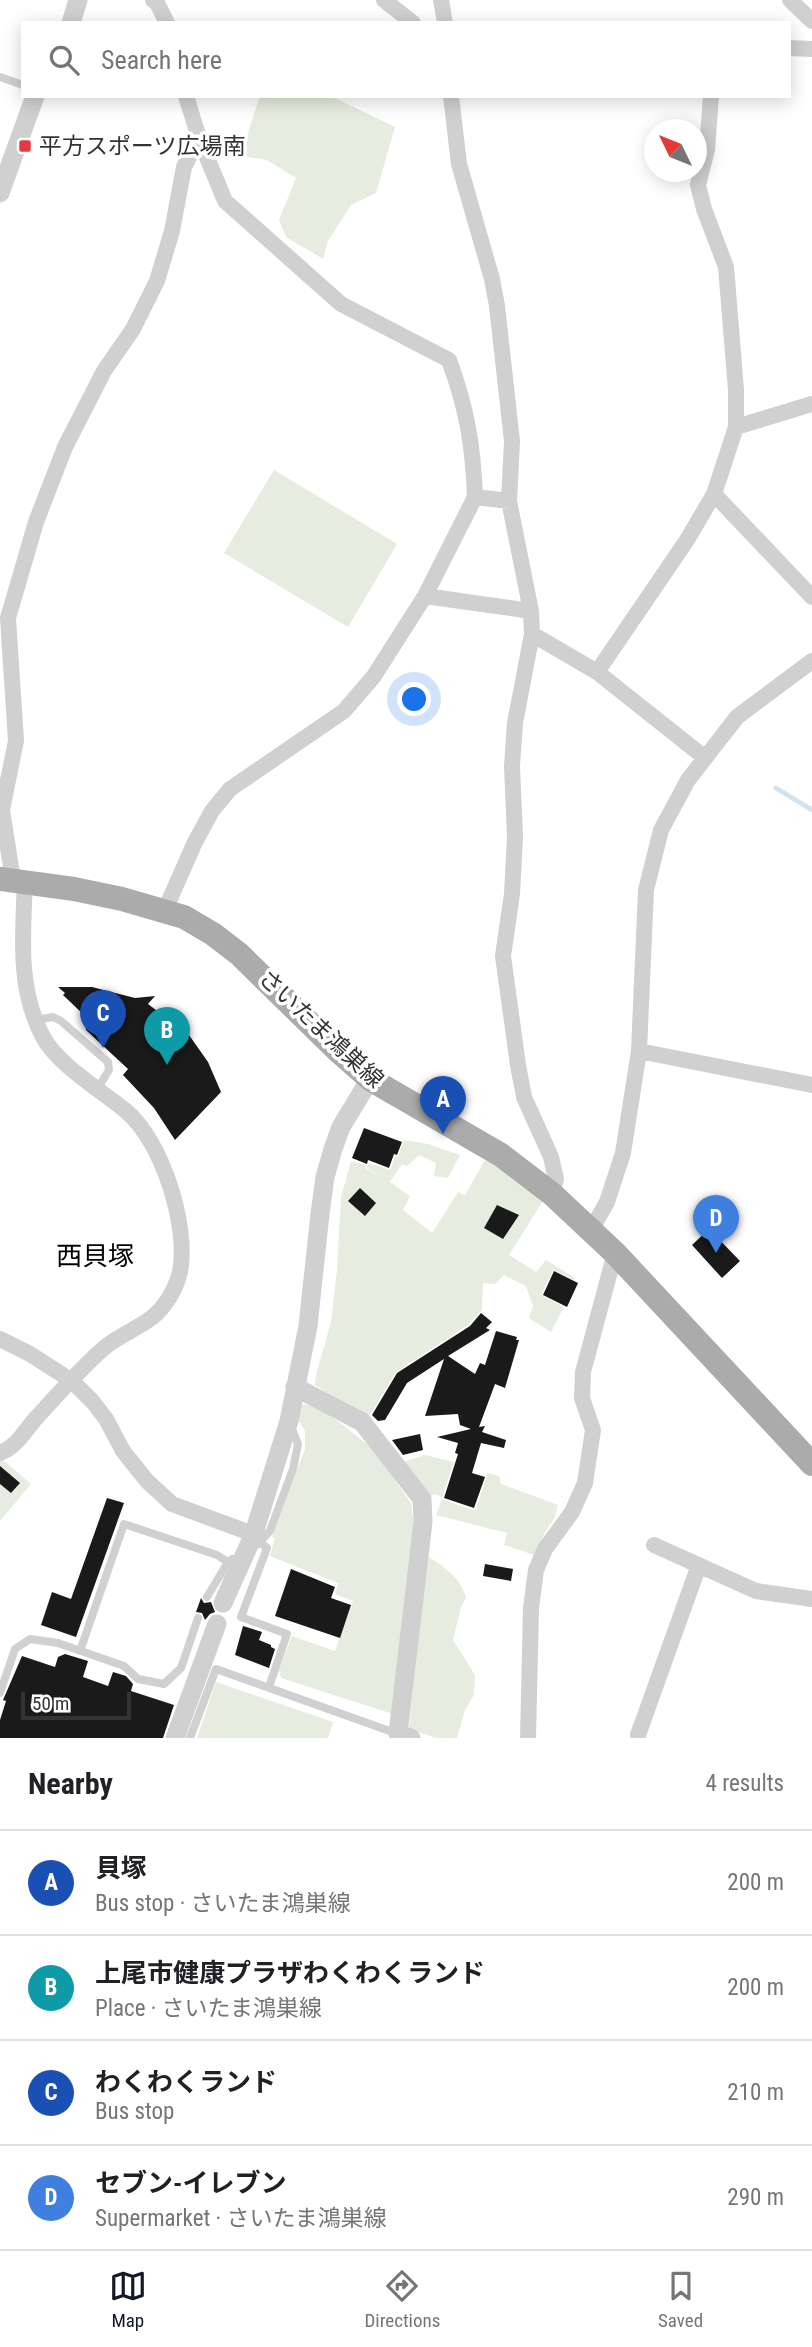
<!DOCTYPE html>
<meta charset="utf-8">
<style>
:root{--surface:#fff;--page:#f2f2f2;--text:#202124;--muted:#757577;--line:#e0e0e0;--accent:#111827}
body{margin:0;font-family:"Roboto Condensed","Noto Sans JP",sans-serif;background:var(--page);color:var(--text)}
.compass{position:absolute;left:644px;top:119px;width:63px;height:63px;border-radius:50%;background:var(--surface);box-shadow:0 4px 18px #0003;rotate:313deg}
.scale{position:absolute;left:21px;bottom:18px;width:110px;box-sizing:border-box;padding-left:7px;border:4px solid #333;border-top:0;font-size:19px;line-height:24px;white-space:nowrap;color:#333;-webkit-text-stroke:5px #fff;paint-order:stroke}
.you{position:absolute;left:415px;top:700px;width:24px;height:24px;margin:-18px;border:5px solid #fff;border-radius:50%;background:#1a73e8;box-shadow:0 0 0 10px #1a73e833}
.badge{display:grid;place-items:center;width:46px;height:46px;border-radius:50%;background:var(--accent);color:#fff;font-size:23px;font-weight:700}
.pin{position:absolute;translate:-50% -58px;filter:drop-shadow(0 2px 4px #0008)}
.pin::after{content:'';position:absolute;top:37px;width:24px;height:21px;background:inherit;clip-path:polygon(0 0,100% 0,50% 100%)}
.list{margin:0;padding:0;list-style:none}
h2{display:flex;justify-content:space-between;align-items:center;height:91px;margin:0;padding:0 28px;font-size:30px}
h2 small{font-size:23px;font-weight:400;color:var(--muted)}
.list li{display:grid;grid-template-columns:46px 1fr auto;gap:21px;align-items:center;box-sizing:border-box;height:105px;padding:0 28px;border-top:2px solid var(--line)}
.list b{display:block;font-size:26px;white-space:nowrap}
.list p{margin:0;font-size:23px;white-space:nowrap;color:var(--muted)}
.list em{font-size:23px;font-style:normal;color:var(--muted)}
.icon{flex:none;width:38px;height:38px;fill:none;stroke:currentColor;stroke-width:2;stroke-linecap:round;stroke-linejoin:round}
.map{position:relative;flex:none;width:812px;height:1738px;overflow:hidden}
.search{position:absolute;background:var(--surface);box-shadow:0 4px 18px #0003;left:21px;right:21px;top:21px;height:77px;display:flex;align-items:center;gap:18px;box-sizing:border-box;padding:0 24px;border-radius:0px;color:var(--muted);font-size:26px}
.sheet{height:511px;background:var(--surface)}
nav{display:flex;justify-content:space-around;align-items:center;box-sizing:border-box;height:98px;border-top:2px solid var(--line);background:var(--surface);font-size:19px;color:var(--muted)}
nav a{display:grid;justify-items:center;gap:4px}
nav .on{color:var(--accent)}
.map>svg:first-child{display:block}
</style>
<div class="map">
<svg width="812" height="1738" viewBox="0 0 812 1738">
<rect width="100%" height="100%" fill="#fff"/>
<path fill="#e6ecdf" d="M 260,96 L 331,96 L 395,127 L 376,193 L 351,205 L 328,241 L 323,259 L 286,237 L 279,220 L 296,178 L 267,160 L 243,156 L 245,142 Z
M 274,470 L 397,544 L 348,627 L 224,553 Z
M 404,1140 L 428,1144 L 460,1155 L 448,1178 L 434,1176 L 436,1163 L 419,1155 L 407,1166 L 402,1164 L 390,1182 L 410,1196 L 403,1210 L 432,1233 L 458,1192 L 465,1195 L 485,1160 L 509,1173 L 544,1199 L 509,1255 L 536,1272 L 546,1260 L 575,1278 L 574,1280 L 553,1270 L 541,1295 L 564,1307 L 551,1332 L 529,1318 L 533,1306 L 526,1286 L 504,1275 L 495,1284 L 483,1283 L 482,1310 L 468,1325 L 396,1372 L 368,1418 L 315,1385 L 316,1375 L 331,1322 L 337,1270 L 341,1197 L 351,1161 L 366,1165 L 365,1168 L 385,1179 L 367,1168 L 369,1163 L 390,1170 L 395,1156 L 398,1156 Z
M 303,1404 L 316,1407 L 339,1422 L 373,1449 L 411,1503 L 414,1527 L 393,1714 L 281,1678 L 279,1670 L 292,1636 L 335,1651 L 353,1601 L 335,1594 L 338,1583 L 270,1556 L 275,1538 L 272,1537 L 305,1449 L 305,1431 L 295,1415 Z
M 425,1455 L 454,1462 L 442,1497 L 434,1494 L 429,1497 L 403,1462 Z
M 2,1459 L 31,1484 L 0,1521 L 0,1460 Z
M 488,1473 L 499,1476 L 501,1484 L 558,1505 L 555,1517 L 544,1534 L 537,1556 L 504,1545 L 507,1533 L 436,1515 L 442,1499 L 475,1511 Z
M 426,1555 C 444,1567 459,1576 466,1597 L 461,1607 L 453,1640 L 475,1675 L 474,1695 L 465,1710 L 457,1738 L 436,1738 L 409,1729 Z
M 216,1682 L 333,1722 L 328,1738 L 197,1738 Z"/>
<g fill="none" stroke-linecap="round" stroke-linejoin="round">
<path stroke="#cfe2ee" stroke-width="4.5" d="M 776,788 L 812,810"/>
</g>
<path fill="#1a1a1a" d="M 58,987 L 92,987 L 135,998 L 155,996 L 148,1004 L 189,1035 L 208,1062 L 221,1092 L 175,1140 L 154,1108 L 123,1075 L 128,1069 L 86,1030 L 85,1016 L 63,995 L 65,993 Z
M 364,1128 L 402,1142 L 397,1155 L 394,1154 L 389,1168 L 368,1160 L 367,1164 L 352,1158 Z
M 360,1188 L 376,1203 L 365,1216 L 348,1201 Z
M 497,1205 L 519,1215 L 503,1239 L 484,1228 Z
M 709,1229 L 740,1261 L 722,1278 L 692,1245 Z
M 554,1271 L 578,1283 L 567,1307 L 543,1295 Z
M 481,1313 L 492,1322 L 486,1328 L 490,1330 L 448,1356 L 475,1374 L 480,1363 L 485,1365 L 496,1331 L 517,1337 L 516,1340 L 519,1340 L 505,1388 L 495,1384 L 479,1427 L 485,1426 L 482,1432 L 506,1440 L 504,1448 L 481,1443 L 472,1473 L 485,1477 L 474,1508 L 444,1498 L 458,1454 L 455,1453 L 458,1443 L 437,1437 L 471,1429 L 460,1425 L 458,1414 L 425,1416 L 444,1359 L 407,1383 L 385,1420 L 378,1421 L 372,1415 L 397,1373 L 470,1326 Z
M 420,1434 L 423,1450 L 403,1455 L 392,1440 Z
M 0,1466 L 20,1483 L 11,1493 L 0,1484 Z
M 107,1498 L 124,1503 L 76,1637 L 41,1625 L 52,1592 L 71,1599 Z
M 485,1564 L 513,1569 L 511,1581 L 483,1576 Z
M 291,1569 L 335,1587 L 331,1598 L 351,1605 L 340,1638 L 275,1616 Z
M 201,1598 L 204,1603 L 211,1602 L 215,1612 L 210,1614 L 205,1620 L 202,1613 L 196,1612 Z
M 243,1626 L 262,1632 L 259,1640 L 271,1645 L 271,1647 L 275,1649 L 269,1668 L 235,1655 Z
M 65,1654 L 88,1661 L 83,1677 L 108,1686 L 113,1672 L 126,1676 L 133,1684 L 131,1691 L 174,1705 L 163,1738 L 0,1738 L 0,1720 L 6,1701 L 3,1700 L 22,1656 L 55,1667 L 58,1657 Z"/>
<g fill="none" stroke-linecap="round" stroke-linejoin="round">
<path stroke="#d0d0d0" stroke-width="8" d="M 0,77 L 23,85
M 35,1020 L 53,1017 L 61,1021 L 108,1062 L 109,1070 L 98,1088
M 253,1536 L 267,1548 L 241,1617 L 287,1634 L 269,1687
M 258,1544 L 270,1531 L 293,1469 L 298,1444 L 291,1427
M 207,1597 L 228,1562 L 232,1559
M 80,1651 L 124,1524 L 217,1555 L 228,1562
M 0,1693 L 15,1649 L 30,1639 L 58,1643 L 124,1666 L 138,1679 L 164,1684 L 181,1668 L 198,1618
M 190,1738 L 216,1669 L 398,1734"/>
<path stroke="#d0d0d0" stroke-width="16" d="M 153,0 L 157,3 L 167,23
M 384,0 L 413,23
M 441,0 L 445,23
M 790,0 L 812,21
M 789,48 L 812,49
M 186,96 L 199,138 L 225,201 L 341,304 L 449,360 C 467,409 473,445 475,497 L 509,501
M 451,96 L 459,164 L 492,279 L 497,306 L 512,441 L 509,501 L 531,611 L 532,634 L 515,723 L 512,766 L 515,837 L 512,894 L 503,956 L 518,1065 L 524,1097 L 551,1157 L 556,1179 L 552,1194
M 736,427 L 812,404
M 714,494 L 812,597
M 425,596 L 475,497
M 532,634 L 597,672 L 704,757
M 597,672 L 687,540 L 714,494 L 736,427 L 736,390 L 726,267 L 704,209 L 698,185 L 707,150 L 711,96
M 13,880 L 2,810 L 16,741 L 8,618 L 36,522 L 65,447 L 104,371 L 133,329 L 157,281 L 172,231 L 184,167 L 199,138
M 165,910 L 195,842 L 212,811 L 230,789 L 344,711 L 374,676 L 425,596 L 531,611
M 639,1051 L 812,1085
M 591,1230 L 607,1202 L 623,1153 L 639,1051 L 646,890 L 661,830 L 688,780 L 737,717 L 812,661
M 0,1339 L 30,1354 L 72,1381 L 93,1402 L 106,1419 L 123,1451 L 147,1481 L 172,1504 L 253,1534
M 0,1453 C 17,1447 25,1430 37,1417 C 58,1394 81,1368 104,1348 C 122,1332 149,1326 164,1305 C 172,1295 177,1284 180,1272 C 189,1226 162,1141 126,1111 C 102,1091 57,1064 43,1037 C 17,988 23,935 25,881
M 654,1545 L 756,1591 L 812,1599
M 638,1735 L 699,1565
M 528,1738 L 531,1608 L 536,1570 L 545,1549 L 572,1512 L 585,1483 L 593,1430 L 582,1398 L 583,1372 L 615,1253"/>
<path stroke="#d0d0d0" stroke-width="19" d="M 71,23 L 78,0
M 0,193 L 35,96
M 295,1387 L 362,1422 L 422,1499 L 423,1522 L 398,1734 L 411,1738
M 223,1603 L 253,1536 L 289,1421 L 308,1326 L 320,1214 L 325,1177 L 333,1149 L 341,1127 L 370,1079
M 175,1738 L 217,1624"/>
<path stroke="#ababab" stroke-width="24" d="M 0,879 L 74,889 L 122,899 L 184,917 L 213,934 L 239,954 L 337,1050 L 370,1079 L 501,1155 L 552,1194 L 615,1253 L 812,1464"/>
</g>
<rect fill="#e63946" stroke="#fff" stroke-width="2.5" x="18" y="139" width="14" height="14" rx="3.5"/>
<g text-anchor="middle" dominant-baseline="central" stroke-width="7" stroke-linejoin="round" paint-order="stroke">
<g font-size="23" fill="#333" stroke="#fff" text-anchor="start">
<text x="39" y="146">平方スポーツ広場南</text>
</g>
<g font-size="23" fill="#333" stroke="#fff">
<text transform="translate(321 1029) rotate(43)">さいたま鴻巣線</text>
</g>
<g font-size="26" fill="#000" stroke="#fff">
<text x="95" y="1256">西貝塚</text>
</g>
</g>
</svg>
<svg class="compass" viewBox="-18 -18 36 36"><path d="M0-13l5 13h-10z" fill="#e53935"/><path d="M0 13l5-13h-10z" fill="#757577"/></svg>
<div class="scale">50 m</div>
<div class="you"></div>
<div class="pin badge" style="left:443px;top:1134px;background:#1a4fb4">A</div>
<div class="pin badge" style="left:167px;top:1065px;background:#0f9aa8">B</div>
<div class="pin badge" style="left:103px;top:1048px;background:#1a4fb4">C</div>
<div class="pin badge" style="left:716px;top:1253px;background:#3f7fe0">D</div>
<div class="search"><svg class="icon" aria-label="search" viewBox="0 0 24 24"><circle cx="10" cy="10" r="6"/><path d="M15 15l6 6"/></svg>Search here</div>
</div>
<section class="sheet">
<h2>Nearby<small>4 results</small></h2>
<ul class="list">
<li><span class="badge" style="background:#1a4fb4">A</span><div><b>貝塚</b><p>Bus stop · さいたま鴻巣線</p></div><em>200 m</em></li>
<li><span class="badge" style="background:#0f9aa8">B</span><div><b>上尾市健康プラザわくわくランド</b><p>Place · さいたま鴻巣線</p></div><em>200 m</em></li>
<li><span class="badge" style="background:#1a4fb4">C</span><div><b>わくわくランド</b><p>Bus stop</p></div><em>210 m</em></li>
<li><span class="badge" style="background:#3f7fe0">D</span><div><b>セブン-イレブン</b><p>Supermarket · さいたま鴻巣線</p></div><em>290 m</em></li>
</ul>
</section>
<nav>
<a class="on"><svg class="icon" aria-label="map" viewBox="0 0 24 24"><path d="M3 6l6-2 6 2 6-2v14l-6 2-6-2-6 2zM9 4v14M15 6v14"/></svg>Map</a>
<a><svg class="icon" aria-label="directions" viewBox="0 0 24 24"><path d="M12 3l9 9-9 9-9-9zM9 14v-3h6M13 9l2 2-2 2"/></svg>Directions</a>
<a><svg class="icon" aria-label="saved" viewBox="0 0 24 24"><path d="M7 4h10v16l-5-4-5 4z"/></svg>Saved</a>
</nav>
